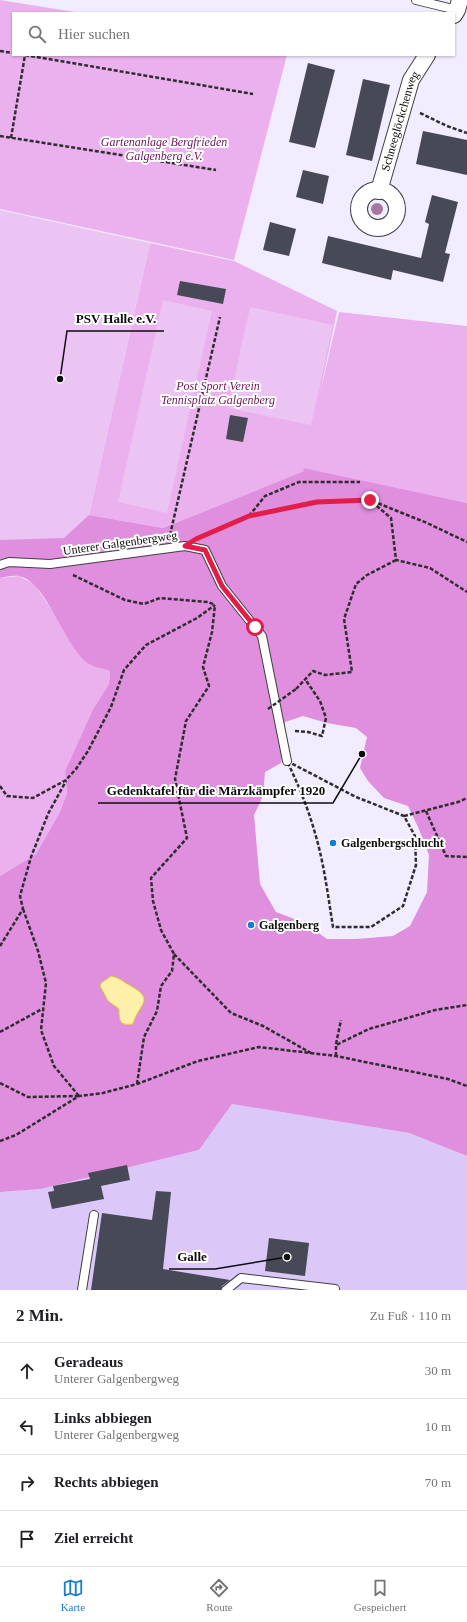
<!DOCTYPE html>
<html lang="de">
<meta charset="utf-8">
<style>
:root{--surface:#fff;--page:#f2f2f2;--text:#202124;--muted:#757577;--line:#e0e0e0;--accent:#167ecb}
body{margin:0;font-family:"Times New Roman",serif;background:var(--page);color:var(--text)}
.stop{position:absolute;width:12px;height:12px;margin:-9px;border:3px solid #e11d48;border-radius:50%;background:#fff}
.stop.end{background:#e11d48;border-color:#fff;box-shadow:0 1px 4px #0008}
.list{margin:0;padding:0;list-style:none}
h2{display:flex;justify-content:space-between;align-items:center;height:52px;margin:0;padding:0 16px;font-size:17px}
h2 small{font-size:13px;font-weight:400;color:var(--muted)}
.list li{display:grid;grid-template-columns:26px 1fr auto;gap:12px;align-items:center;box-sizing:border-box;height:56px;padding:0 16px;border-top:1px solid var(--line)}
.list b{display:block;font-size:15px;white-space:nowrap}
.list p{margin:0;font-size:13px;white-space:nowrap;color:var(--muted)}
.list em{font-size:13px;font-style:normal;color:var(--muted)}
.icon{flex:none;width:22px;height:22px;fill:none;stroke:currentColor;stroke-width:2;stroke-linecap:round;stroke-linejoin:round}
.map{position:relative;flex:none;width:467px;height:1290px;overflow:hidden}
.search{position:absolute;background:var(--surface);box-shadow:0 1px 3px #0004;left:12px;right:12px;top:12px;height:44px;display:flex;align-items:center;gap:10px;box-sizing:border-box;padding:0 14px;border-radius:0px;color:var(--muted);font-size:15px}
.sheet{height:276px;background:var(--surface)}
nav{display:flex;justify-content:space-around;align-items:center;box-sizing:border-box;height:56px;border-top:1px solid var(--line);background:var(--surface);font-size:11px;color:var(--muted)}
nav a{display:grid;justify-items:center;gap:2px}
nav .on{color:var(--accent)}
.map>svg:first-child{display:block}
</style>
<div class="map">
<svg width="467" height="1290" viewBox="0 0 467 1290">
<rect width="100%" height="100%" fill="#f1ecff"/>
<path fill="#dbc8f8" d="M 232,1104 L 409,1133 L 467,1156 L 467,1290 L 0,1290 L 0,1192 L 41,1189 L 199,1150 Z"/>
<path fill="#ebb1ee" d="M 0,0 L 81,13 L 13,13 L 13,55 L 287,55 L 234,260 L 0,209 Z
M 150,243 L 234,261 L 337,311 L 320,393 L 339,312 L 467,326 L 467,503 L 304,471 L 163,528 L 89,515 Z
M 19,576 L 34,584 L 89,664 L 110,670 L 109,684 L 93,709 L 65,771 L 67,793 L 60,812 L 36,854 L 0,876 L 0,578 Z"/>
<path fill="#e08ede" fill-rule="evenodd" d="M 303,468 L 467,503 L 467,1156 L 409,1133 L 232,1104 L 199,1150 L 41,1189 L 0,1192 L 0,876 L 36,854 L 60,812 L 67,793 L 65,771 L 93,709 L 109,684 L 110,671 C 104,668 95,668 89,664 C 64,647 47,581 19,576 C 13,575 6,577 0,578 L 0,528 L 89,515 L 163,528 L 304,471 ZM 303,716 L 327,723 L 356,728 L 367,737 L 360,768 L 368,781 L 384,798 L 408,806 L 418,827 L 429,855 L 427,892 L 410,926 L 393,936 L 357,939 L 327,939 L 305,923 L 276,912 L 260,884 L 254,815 L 263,796 L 265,772 L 281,763 L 285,722 ZM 116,977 L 130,986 L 137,1014 L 133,1024 L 126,1025 L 122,1023 L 119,1013 Z"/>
<path fill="#ebc4f4" d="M 0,210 L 150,243 L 89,515 L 64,538 L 0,540 Z
M 163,300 L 212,311 L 167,513 L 118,502 Z
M 250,307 L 333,325 L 311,425 L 228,408 Z"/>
<path fill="#fdf0aa" stroke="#dcc529" d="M 111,976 C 118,977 124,982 131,986 C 157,1000 137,1006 133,1024 C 119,1026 119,1020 119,1009 L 108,1001 L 100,986 L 101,983 Z"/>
<path fill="#474956" d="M 308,63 L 335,70 L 315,148 L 289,142 Z
M 363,79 L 390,85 L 372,161 L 346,155 Z
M 423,131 L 467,140 L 467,175 L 416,164 Z
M 303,170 L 329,176 L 323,204 L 296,197 Z
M 432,195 L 458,202 L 445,253 L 450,254 L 443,282 L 393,270 L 391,280 L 322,263 L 328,236 L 421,258 L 429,224 L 425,222 Z
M 270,222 L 296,229 L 289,256 L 263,250 Z
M 180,281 L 226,289 L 223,304 L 177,295 Z
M 230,415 L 248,418 L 243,442 L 226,439 Z
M 127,1165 L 130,1180 L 101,1186 L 104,1199 L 52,1209 L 48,1192 L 54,1191 L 53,1186 L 90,1179 L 88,1173 Z
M 156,1191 L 171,1192 L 163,1269 L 230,1280 L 222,1286 L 221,1290 L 91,1290 L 102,1213 L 152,1220 Z
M 269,1238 L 309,1243 L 305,1276 L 265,1271 Z"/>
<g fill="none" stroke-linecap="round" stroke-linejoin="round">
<g stroke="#3f3f3f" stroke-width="10">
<path id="service" d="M 416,0 L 457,10
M 0,565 L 9,562 L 50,564 L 185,546 L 205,550 L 222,586 L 262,636 L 287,761
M 82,1290 L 94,1215
M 226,1290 L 241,1278 L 335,1289"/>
</g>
<g stroke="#3f3f3f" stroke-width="18">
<g id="minor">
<path d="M 454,15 L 457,10 L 460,0"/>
<circle cx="378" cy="209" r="19"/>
<path id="s1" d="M 379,191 L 411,80 L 427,55"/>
</g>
</g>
<path stroke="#2e2e2e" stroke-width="2.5" stroke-dasharray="4 2" stroke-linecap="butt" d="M 0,51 L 13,53
M 25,55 L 253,94
M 420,113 L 447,126 L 467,133
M 0,136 L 216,170
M 11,138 L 25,55
M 372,502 L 391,518 L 396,560 L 430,568 L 467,592
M 249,516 L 265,496 L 299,482 L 360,482
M 170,535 L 220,317
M 204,535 L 249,516 L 317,502 L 370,500 L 427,523 L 467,542
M 73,575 L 125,600 L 144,604 L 160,598 L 208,602 L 215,605
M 296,689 L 313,671 L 325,675 L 352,672 L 344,619 L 356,584 L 367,575 L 396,560
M 295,731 L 308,732 L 322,736 L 326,718 L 320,701 L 305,679
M 287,761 L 356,797 L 404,816 L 415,836 L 416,865 L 403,906 L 371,927 L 333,927 C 328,896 324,863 315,833 C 308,808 298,784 287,761 Z
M 0,786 L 7,796 L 33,798 L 66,780 L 76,769 L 88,751 L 111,707 L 124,670 L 146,645 L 197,618 L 215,605
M 426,811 L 446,856 L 467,857
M 404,816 L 458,802 L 467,798
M 23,909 L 38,951 L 46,983 L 41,1030 L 54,1066 L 79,1096
M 0,946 L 23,909 L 20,896 L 31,857 L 48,814 L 66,781
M 174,954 L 231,1013 L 263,1026 L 311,1053
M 0,1032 L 42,1009
M 336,1044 L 341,1020
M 336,1056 L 336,1045 L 369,1029 L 435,1010 L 467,1005
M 0,1083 L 28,1097 L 78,1096
M 137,1084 L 144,1037 L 157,1011 L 161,986 L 172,971 L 174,954 L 161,930 L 153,901 L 151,878 L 187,838 L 175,779 L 186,721 L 209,686 L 203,667 L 212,632 L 215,605
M 0,1141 L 16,1135 L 79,1096 L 103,1093 L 137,1084 L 198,1061 L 259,1047 L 336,1056 L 448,1079 L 467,1086"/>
<use href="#service" stroke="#fff" stroke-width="8"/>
<use href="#minor" stroke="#fff" stroke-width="16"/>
<path stroke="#2e2e2e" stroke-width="2.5" stroke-dasharray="4 2" stroke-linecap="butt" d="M 268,709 L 296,689"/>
</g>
<circle fill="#a776a1" cx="377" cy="209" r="6"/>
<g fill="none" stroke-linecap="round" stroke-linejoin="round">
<path stroke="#e11d48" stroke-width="5" d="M 255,627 L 222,586 L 205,550 L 185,546 L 196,539 L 249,516 L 317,502 L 370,500"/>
</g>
<g fill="#167ecb" stroke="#fff" stroke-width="1.5">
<circle cx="333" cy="843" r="4"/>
<circle cx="251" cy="925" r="4"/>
</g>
<g text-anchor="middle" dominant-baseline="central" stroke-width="4" stroke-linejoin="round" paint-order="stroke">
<g font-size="12" fill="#0c0c0c" stroke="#fff">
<text stroke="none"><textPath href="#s1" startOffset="73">Schneeglöckchenweg</textPath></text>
<text transform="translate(120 543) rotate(-8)">Unterer Galgenbergweg</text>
</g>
<g font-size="12" font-style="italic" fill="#6b1654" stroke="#fff">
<text x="164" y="142">Gartenanlage Bergfrieden<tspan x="164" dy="14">Galgenberg e.V.</tspan></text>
<text x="218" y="386">Post Sport Verein<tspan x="218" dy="14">Tennisplatz Galgenberg</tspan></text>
</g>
<g font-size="12" font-weight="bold" fill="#0c0c0c" stroke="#fff" text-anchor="start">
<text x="341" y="843">Galgenbergschlucht</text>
<text x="259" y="925">Galgenberg</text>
</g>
</g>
<path fill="none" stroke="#0c0c0c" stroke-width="1.5" d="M60 379L67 331H164M362 754L333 803H98M287 1257L215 1269H169"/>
<g fill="#0c0c0c" stroke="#fff" stroke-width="1.5">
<circle cx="60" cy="379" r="4"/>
<circle cx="362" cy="754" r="4"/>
<circle cx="287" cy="1257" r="4"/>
</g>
<g font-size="13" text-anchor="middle" font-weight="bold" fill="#0c0c0c" stroke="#fff" stroke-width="4" stroke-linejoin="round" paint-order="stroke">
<text x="116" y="323">PSV Halle e.V.</text>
<text x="216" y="795">Gedenktafel für die Märzkämpfer 1920</text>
<text x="192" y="1261">Galle</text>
</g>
</svg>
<div class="stop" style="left:255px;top:627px"></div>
<div class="stop end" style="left:370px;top:500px"></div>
<div class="search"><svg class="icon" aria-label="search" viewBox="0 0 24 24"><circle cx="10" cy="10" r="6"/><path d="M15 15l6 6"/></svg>Hier suchen</div>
</div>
<section class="sheet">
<h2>2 Min.<small>Zu Fuß · 110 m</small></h2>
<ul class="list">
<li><svg class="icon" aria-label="ahead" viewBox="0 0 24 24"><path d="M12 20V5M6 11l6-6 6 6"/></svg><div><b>Geradeaus</b><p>Unterer Galgenbergweg</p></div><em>30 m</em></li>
<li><svg class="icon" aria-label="left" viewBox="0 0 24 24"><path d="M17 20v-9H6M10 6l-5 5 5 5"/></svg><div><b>Links abbiegen</b><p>Unterer Galgenbergweg</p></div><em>10 m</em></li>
<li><svg class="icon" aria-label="right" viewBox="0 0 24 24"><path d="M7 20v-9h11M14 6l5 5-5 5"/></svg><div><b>Rechts abbiegen</b></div><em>70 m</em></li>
<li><svg class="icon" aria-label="arrive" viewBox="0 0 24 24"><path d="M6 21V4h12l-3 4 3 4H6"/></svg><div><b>Ziel erreicht</b></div></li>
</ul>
</section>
<nav>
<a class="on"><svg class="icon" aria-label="map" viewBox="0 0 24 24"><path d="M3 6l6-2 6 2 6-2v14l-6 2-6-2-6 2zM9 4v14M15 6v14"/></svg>Karte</a>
<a><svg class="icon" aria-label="directions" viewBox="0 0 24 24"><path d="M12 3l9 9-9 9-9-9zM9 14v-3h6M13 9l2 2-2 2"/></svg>Route</a>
<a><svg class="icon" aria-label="saved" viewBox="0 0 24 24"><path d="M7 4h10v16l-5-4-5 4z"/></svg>Gespeichert</a>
</nav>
